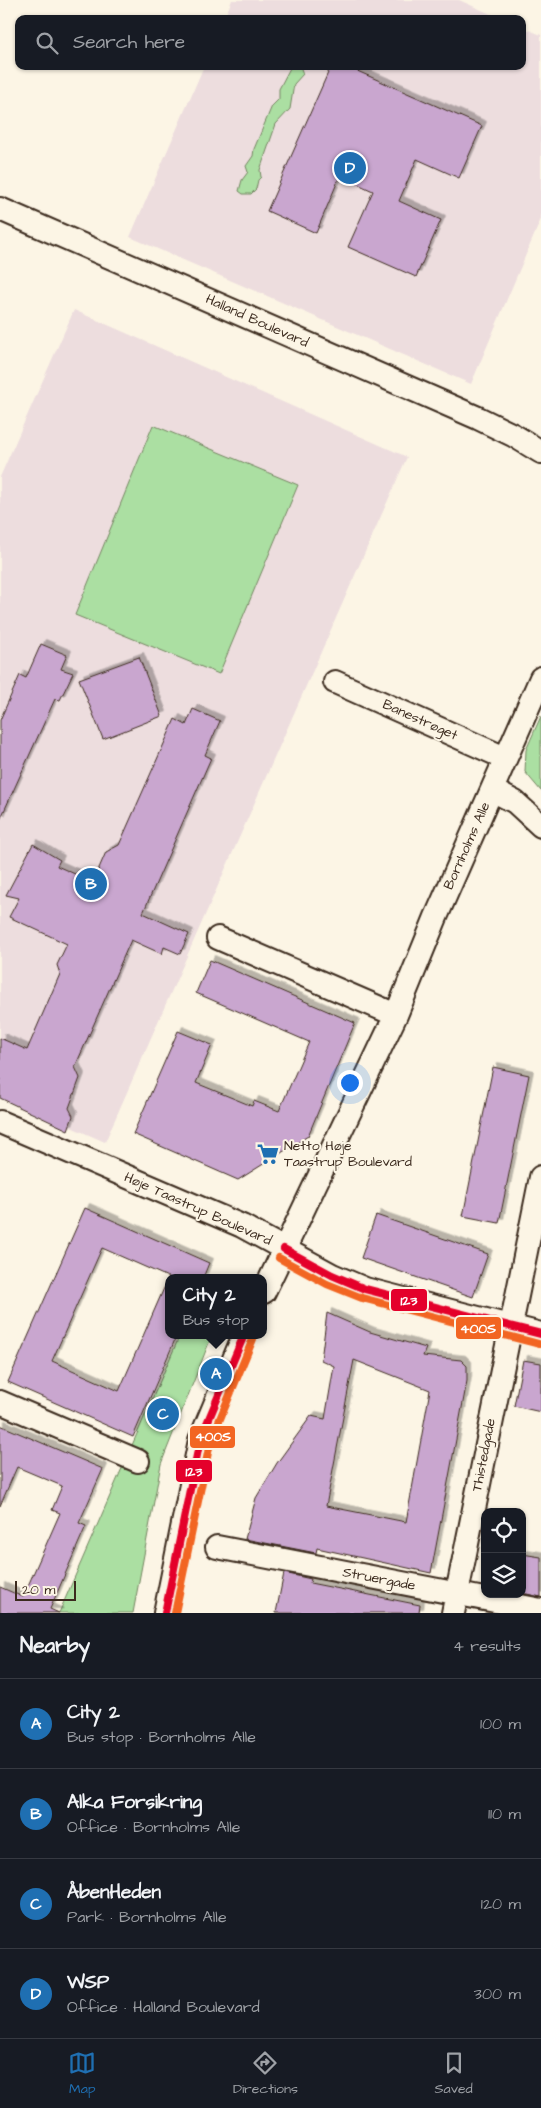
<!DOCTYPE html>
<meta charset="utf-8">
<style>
:root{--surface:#171b24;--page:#242831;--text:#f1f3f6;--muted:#9ea1a6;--line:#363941;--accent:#1f6fb2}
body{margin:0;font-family:"Architects Daughter",sans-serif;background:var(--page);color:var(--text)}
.controls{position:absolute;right:15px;bottom:15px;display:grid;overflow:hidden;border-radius:10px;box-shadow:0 1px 4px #0004}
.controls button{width:45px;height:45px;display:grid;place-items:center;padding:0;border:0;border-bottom:1px solid var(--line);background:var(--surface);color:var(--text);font:25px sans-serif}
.scale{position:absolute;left:15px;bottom:12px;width:61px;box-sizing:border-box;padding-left:5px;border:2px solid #3b2a1e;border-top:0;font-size:14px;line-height:18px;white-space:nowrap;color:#3b2a1e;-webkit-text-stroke:4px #fcf5e5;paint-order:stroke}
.you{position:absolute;left:349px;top:1082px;width:18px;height:18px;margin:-12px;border:4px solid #fff;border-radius:50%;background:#1a73e8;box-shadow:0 0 0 8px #1a73e833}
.badge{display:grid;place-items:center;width:32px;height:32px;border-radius:50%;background:var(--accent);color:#fff;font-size:16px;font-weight:700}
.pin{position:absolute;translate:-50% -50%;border:2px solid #fff;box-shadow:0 1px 5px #0006}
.popup{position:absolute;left:165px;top:1274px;width:102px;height:65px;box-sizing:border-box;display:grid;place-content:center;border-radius:10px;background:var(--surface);filter:drop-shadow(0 1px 4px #0005);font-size:16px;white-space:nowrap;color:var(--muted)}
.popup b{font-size:19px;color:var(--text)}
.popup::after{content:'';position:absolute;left:50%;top:100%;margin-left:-10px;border:10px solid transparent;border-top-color:var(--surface)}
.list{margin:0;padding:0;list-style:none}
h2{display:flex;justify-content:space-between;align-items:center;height:65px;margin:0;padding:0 20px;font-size:21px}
h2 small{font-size:16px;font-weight:400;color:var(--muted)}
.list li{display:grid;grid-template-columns:32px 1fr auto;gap:15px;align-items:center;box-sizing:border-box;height:90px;padding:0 20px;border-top:1px solid var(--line)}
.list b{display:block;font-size:19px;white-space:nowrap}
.list p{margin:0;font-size:16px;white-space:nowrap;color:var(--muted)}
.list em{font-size:16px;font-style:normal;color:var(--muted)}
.icon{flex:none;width:28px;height:28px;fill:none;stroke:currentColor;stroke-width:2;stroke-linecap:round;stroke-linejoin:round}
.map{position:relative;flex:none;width:541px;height:1613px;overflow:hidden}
.search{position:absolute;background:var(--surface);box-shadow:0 1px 4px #0004;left:15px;right:15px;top:15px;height:55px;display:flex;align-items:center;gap:12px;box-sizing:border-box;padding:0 18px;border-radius:10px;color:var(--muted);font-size:19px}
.sheet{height:425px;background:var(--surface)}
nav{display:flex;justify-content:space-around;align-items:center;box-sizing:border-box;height:70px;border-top:1px solid var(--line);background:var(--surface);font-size:14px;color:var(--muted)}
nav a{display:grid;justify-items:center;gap:2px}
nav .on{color:var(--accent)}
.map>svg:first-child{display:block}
</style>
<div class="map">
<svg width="541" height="1613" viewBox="0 0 541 1613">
<defs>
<filter id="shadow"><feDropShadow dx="4.5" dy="-4.5" stdDeviation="0" flood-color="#0004"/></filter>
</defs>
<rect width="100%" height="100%" fill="#fcf5e5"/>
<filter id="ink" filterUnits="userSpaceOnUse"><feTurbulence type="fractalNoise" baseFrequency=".02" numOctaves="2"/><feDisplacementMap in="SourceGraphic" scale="10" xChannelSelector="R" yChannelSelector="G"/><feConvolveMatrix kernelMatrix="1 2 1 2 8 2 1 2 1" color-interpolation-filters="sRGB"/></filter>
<g filter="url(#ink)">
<path fill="#edddde" d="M 232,0 L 459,0 L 502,19 L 224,19 Z
M 522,27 L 541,35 L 541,219 L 471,384 L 130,237 L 204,66 L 522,66 Z
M 74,310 L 407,457 L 105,1142 L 0,1096 L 0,477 Z"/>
<path fill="#abdfa2" stroke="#738460" d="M 291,66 L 300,66 L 303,74 L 294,84 L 290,109 L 276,124 L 260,170 L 261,177 L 258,180 L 256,189 L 251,194 L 243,194 L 239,191 L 242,180 L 248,172 L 246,166 L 253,156 L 254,149 L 272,106 L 279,99 L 279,89 Z
M 153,425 L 298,485 L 219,674 L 75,615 Z
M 541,716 L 541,791 L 525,772 L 526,750 Z
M 180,1335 L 212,1335 L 161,1464 L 133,1613 L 59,1613 Z"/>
<path fill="#c9a6cf" stroke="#3b2a1e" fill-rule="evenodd" filter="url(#shadow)" d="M 331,66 L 346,66 L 482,126 L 459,178 L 417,159 L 399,201 L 441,220 L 416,277 L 348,247 L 373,191 L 340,176 L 316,233 L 267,211 Z
M 41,644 L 67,655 L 61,669 L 73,673 L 60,700 L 55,699 L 0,820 L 0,720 L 20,675 L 26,678 Z
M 139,657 L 162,716 L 103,739 L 79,679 Z
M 193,709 L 220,721 L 205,755 L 211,758 L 143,913 L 189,934 L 180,954 L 164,947 L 162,954 L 131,940 L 75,1067 L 80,1078 L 69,1108 L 73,1116 L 68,1130 L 0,1098 L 0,1038 L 27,1050 L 60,974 L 57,965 L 67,944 L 9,917 L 19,898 L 6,895 L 33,844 L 60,860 L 57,866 L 93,882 L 106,852 L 119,845 L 175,719 L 186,725 Z
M 210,960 L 355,1023 L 308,1136 L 238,1180 L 133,1134 L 178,1031 L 212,1045 L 196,1083 L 252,1106 L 254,1101 L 279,1111 L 309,1042 L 196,993 Z
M 493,1067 L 529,1075 L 499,1223 L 463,1216 Z
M 85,1208 L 209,1263 L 203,1278 L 170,1278 L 102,1248 L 52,1361 L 119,1391 L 168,1279 L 168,1335 L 177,1335 L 133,1437 L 8,1382 Z
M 376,1215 L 488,1254 L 473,1297 L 361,1258 Z
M 327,1313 L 370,1332 L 426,1348 L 423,1356 L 461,1360 L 467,1366 L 467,1381 L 431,1573 L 317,1548 L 316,1553 L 245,1539 L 256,1498 L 277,1463 L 311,1416 L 325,1419 L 334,1366 L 321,1360 ZM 354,1360 L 430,1390 L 406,1522 L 326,1506 Z
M 523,1360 L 541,1363 L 541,1412 L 514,1406 Z
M 0,1425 L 103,1469 L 79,1523 L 86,1526 L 50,1609 L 59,1613 L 0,1613 L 0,1587 L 23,1597 L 60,1513 L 52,1510 L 62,1486 L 17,1467 L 0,1506 Z
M 522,1554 L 541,1557 L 541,1597 L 522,1593 Z
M 284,1573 L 311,1579 L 310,1583 L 420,1605 L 419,1613 L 276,1613 Z"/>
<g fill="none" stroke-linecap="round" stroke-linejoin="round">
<g stroke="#3b2a1e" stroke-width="26">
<path id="minor" d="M 0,209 L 478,418 L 513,435 L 541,452
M 335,682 L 505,758
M 492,790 L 515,802 L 541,826
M 218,938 L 396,1015
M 0,1122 L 242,1226 L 332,1275 L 365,1289 L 541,1334
M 264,1292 L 396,1015 L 436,917 L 541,678
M 0,1402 L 138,1461
M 217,1547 L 541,1610
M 165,1613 L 200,1440 L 244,1335
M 453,1613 L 541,1177"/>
</g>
<use href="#minor" stroke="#fcf5e5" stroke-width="22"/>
<g stroke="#fcf5e5" stroke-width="11">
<path id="bus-1" d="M 284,1249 L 332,1275 L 365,1289 L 541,1334
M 165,1613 L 200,1440 L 244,1335"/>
</g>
<g stroke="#fcf5e5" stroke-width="11">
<path id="bus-2" d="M 279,1258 L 327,1284 L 362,1298 L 539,1344
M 175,1613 L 210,1443 L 253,1339"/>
</g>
<use href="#bus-1" stroke="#e4002b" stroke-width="8"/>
<use href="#bus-2" stroke="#f26522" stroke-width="8"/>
</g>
</g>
<defs>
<g id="supermarket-bare" transform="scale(1.725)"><path d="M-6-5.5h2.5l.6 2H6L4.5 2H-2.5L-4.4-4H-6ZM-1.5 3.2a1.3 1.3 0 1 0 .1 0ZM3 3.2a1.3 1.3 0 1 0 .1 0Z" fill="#1f6fb2" stroke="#fcf5e5" stroke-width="2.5" paint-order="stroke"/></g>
</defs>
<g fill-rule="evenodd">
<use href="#supermarket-bare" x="268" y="1154"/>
</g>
<g text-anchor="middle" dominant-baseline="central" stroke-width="4" stroke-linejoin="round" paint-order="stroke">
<g font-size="14" fill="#3b2a1e" stroke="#fcf5e5">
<text transform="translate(257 321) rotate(24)">Halland Boulevard</text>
<text transform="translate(420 720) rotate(24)">Banestrøget</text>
<text transform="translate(467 846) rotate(-66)">Bornholms Alle</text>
<text transform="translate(198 1209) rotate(24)">Høje Taastrup Boulevard</text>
<text transform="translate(484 1455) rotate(-79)">Thistedgade</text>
<text transform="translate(379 1579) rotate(11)">Struergade</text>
</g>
<g font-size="14" fill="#3b2a1e" stroke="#fcf5e5" text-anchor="start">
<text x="284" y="1146">Netto Høje<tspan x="284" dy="16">Taastrup Boulevard</tspan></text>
</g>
</g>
<g stroke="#fcf5e5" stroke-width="2">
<rect x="390" y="1288" width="38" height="24" rx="5" fill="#e4002b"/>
<rect x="455" y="1316" width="47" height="24" rx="5" fill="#f26522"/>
<rect x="189" y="1425" width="47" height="24" rx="5" fill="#f26522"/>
<rect x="175" y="1459" width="38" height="24" rx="5" fill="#e4002b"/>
</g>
<g font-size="14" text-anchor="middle" font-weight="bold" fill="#fff">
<text x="409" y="1305">123</text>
<text x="478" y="1333">400S</text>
<text x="213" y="1441">400S</text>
<text x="194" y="1476">123</text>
</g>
</svg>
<div class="controls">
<button><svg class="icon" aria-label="locate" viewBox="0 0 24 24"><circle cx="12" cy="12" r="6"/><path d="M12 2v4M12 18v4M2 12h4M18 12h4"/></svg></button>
<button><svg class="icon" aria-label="layers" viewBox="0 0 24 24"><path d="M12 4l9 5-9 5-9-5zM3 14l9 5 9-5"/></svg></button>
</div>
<div class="scale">20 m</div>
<div class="you"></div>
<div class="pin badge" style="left:216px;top:1374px">A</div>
<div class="popup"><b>City 2</b>Bus stop</div>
<div class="pin badge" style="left:91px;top:884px">B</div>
<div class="pin badge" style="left:163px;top:1414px">C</div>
<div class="pin badge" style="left:350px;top:168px">D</div>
<div class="search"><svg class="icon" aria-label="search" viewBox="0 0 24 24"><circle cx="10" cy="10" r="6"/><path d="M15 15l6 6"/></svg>Search here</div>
</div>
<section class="sheet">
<h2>Nearby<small>4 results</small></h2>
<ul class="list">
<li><span class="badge">A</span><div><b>City 2</b><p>Bus stop · Bornholms Alle</p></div><em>100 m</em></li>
<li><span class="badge">B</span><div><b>Alka Forsikring</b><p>Office · Bornholms Alle</p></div><em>110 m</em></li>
<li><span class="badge">C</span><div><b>ÅbenHeden</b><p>Park · Bornholms Alle</p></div><em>120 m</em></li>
<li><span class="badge">D</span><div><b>WSP</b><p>Office · Halland Boulevard</p></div><em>300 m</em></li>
</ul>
</section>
<nav>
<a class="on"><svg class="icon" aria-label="map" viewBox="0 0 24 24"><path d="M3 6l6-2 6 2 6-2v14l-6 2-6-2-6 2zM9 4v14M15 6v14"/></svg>Map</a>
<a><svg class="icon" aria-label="directions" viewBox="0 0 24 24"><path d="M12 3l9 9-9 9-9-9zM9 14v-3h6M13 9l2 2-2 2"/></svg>Directions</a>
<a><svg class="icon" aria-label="saved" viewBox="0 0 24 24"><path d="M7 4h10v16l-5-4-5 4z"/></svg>Saved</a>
</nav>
